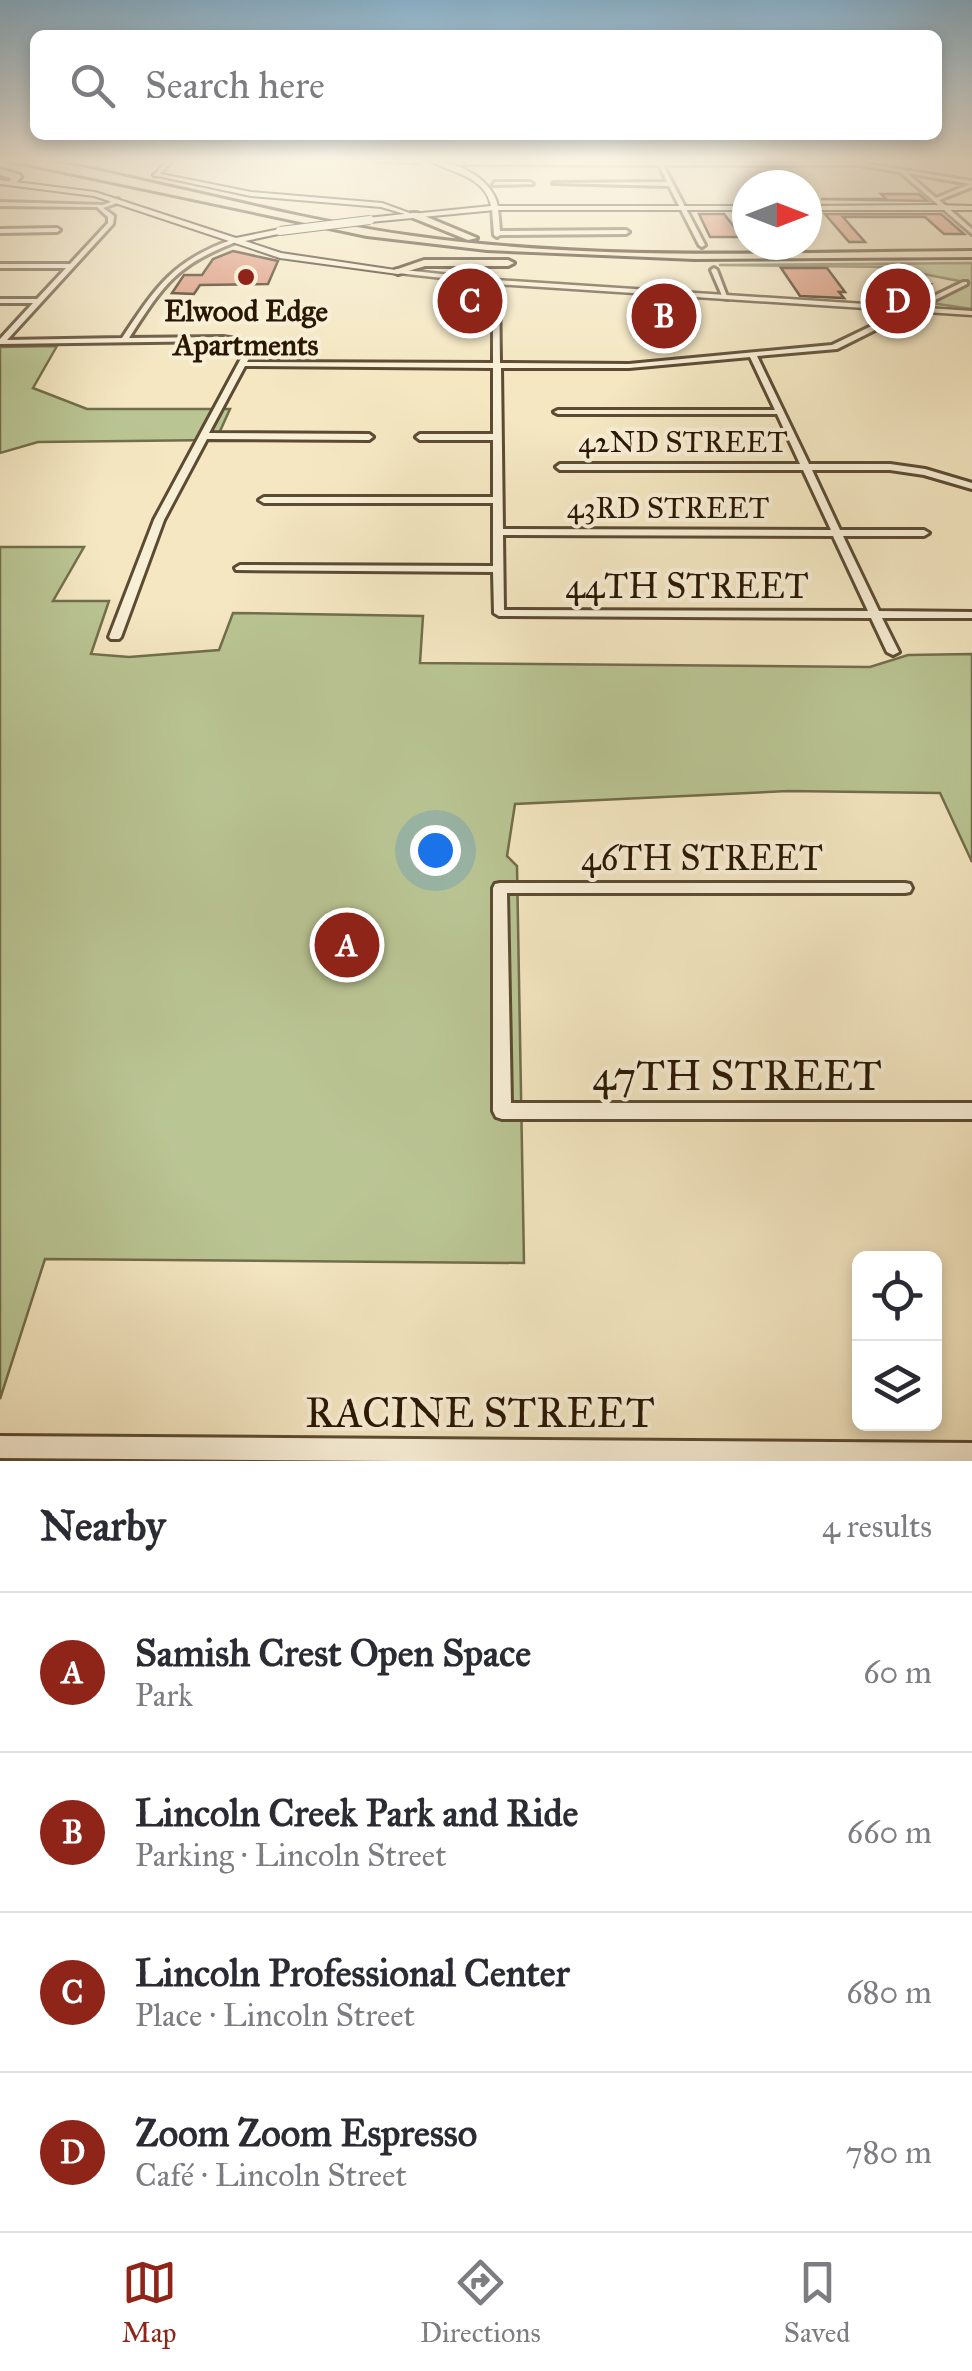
<!DOCTYPE html>
<meta charset="utf-8">
<style>
:root{--surface:#fff;--page:#f7f7f7;--text:#2b2b33;--muted:#7c7c81;--line:#e1e1e2;--accent:#8f2418}
body{margin:0;font-family:"IM FELL Great Primer",serif;background:var(--page);color:var(--text)}
.controls{position:absolute;right:30px;bottom:30px;display:grid;overflow:hidden;border-radius:15px;box-shadow:0 5px 15px #0003}
.controls button{width:90px;height:90px;display:grid;place-items:center;padding:0;border:0;border-bottom:2px solid var(--line);background:var(--surface);color:var(--text);font:50px sans-serif}
.compass{position:absolute;left:732px;top:170px;width:90px;height:90px;border-radius:50%;background:var(--surface);box-shadow:0 5px 15px #0003;rotate:90deg}
.you{position:absolute;left:435px;top:850px;width:35px;height:35px;margin:-25px;border:8px solid #fff;border-radius:50%;background:#1a73e8;box-shadow:0 0 0 15px #1a73e833}
.badge{display:grid;place-items:center;width:65px;height:65px;border-radius:50%;background:var(--accent);color:#fff;font-size:32px;font-weight:700}
.pin{position:absolute;translate:-50% -50%;border:5px solid #fff;box-shadow:0 2px 10px #0006}
.list{margin:0;padding:0;list-style:none}
h2{display:flex;justify-content:space-between;align-items:center;height:130px;margin:0;padding:0 40px;font-size:42px}
h2 small{font-size:32px;font-weight:400;color:var(--muted)}
.list li{display:grid;grid-template-columns:65px 1fr auto;gap:30px;align-items:center;box-sizing:border-box;height:160px;padding:0 40px;border-top:2px solid var(--line)}
.list b{display:block;font-size:38px;white-space:nowrap}
.list p{margin:0;font-size:32px;white-space:nowrap;color:var(--muted)}
.list em{font-size:32px;font-style:normal;color:var(--muted)}
.icon{flex:none;width:55px;height:55px;fill:none;stroke:currentColor;stroke-width:2;stroke-linecap:round;stroke-linejoin:round}
.map{position:relative;flex:none;width:972px;height:1461px;overflow:hidden}
.search{position:absolute;background:var(--surface);box-shadow:0 5px 15px #0003;left:30px;right:30px;top:30px;height:110px;display:flex;align-items:center;gap:25px;box-sizing:border-box;padding:0 35px;border-radius:15px;color:var(--muted);font-size:38px}
.sheet{height:770px;background:var(--surface)}
nav{display:flex;justify-content:space-around;align-items:center;box-sizing:border-box;height:140px;border-top:2px solid var(--line);background:var(--surface);font-size:28px;color:var(--muted)}
nav a{display:grid;justify-items:center;gap:5px}
nav .on{color:var(--accent)}
.map>svg:first-child{display:block}
</style>
<div class="map">
<svg width="972" height="1461" viewBox="0 0 972 1461">
<rect width="100%" height="100%" fill="#f4e7c2"/>
<filter id="stains"><feTurbulence type="fractalNoise" baseFrequency=".002" numOctaves="4"/><feColorMatrix values="0 0 0 0 .2 0 0 0 0 .09 0 0 0 0 .02 0 0 0 .5 -.17"/></filter>
<radialGradient id="worn" r=".72"><stop offset=".6" stop-color="#630" stop-opacity="0"/><stop offset="1" stop-color="#630" stop-opacity=".3"/></radialGradient>
<path fill="#bac594" stroke="#726e4b" stroke-width="2.5" d="M 972,263 L 972,309 L 931,303 L 969,283 L 888,267 L 719,265 Z
M 57,346 L 33,388 L 87,409 L 230,409 L 216,440 L 38,442 L 0,453 L 0,347 Z
M 0,547 L 84,547 L 53,601 L 109,601 L 91,654 L 129,657 L 219,650 L 233,613 L 423,616 L 420,663 L 870,667 L 908,655 L 972,654 L 972,862 L 940,793 L 788,791 L 515,804 L 507,856 L 517,866 L 524,1263 L 45,1259 L 0,1399 Z"/>
<path fill="#da8f74" stroke="#2a1702" stroke-width="2.5" d="M 881,194 L 919,194 L 927,201 L 821,199 L 886,199 Z
M 699,214 L 724,214 L 742,237 L 710,237 Z
M 825,214 L 941,214 L 964,234 L 944,234 L 925,217 L 843,217 L 865,242 L 849,242 Z
M 233,251 L 278,261 L 268,284 L 200,285 L 194,294 L 172,293 L 184,275 L 202,275 L 213,259 Z
M 781,268 L 827,268 L 845,292 L 839,292 L 844,298 L 800,296 Z
M 898,277 L 909,280 L 930,284 L 895,302 L 871,291 Z
M 459,284 L 482,286 L 482,311 L 457,311 Z"/>
<g fill="none" stroke-linecap="round" stroke-linejoin="round">
<g stroke="#5c4b32" stroke-width="6">
<path id="minor" d="M 467,162 L 860,163 L 972,181 L 972,187 L 939,200 L 972,229 L 972,234 L 900,172 L 860,165 L 663,165 L 705,245 L 702,247 L 699,245 L 669,186 L 553,183 L 667,182 L 659,165 L 465,164 ZM 907,173 L 970,184 L 936,198 Z
M 495,182 L 530,182 L 533,184 L 493,185 Z
M 118,199 L 120,202 L 103,208 L 114,216 L 113,224 L 7,340 L 122,338 C 156,287 173,260 234,239 L 236,242 C 175,265 163,286 129,338 L 223,337 L 243,340 L 253,351 L 247,362 L 493,363 L 493,282 L 496,280 L 499,282 L 500,363 L 629,364 L 832,345 L 963,282 L 967,282 L 967,284 L 837,349 L 757,356 L 809,464 L 890,464 L 925,469 L 972,483 L 972,489 L 924,475 L 890,470 L 812,470 L 840,530 L 924,530 L 929,533 L 924,536 L 843,536 L 879,611 L 972,612 L 972,618 L 882,618 L 899,652 L 893,655 L 887,652 L 871,618 L 499,616 L 494,613 L 493,572 L 236,570 L 235,568 L 240,565 L 493,566 L 493,503 L 264,503 L 259,500 L 264,497 L 493,497 L 493,440 L 420,440 L 416,437 L 420,434 L 493,434 L 493,368 L 245,366 L 209,433 L 369,434 L 373,437 L 369,440 L 207,439 L 164,520 L 121,637 L 119,639 L 111,639 L 109,637 L 154,520 L 245,351 L 238,344 L 223,341 L 0,344 L 0,339 L 33,303 L 0,303 L 0,299 L 37,299 L 66,268 L 0,268 L 0,264 L 70,264 L 108,223 L 108,217 L 97,207 L 0,206 L 0,202 L 103,205 ZM 750,357 L 775,410 L 558,410 L 554,412 L 558,414 L 777,414 L 800,464 L 560,464 L 556,467 L 560,470 L 803,470 L 831,530 L 503,529 L 501,368 L 629,368 ZM 503,535 L 833,536 L 868,611 L 504,610 Z
M 495,206 L 498,208 L 500,231 L 626,230 L 629,232 L 626,234 L 500,235 L 497,237 L 494,235 L 492,208 Z
M 0,229 L 57,228 L 60,230 L 57,232 L 0,233 Z
M 714,268 L 717,270 L 728,299 L 723,298 L 711,270 Z
M 500,883 L 905,883 L 910,884 L 912,888 L 910,892 L 905,893 L 507,893 L 511,1103 L 972,1103 L 972,1119 L 502,1119 L 496,1117 L 493,1111 L 493,888 L 495,884 Z
M 0,1436 L 972,1443 L 972,1461 L 397,1461 L 0,1458 Z"/>
</g>
<g stroke="#5c4b32" stroke-width="5">
<path id="tertiary" d="M 166,161 L 172,161 L 158,176 L 154,176 Z
M 375,161 L 422,161 L 419,163 Z
M 395,269 L 496,280 L 972,311 L 972,315 L 496,284 L 398,273 Z"/>
</g>
<g stroke="#2a1702" stroke-width="4">
<path id="secondary" d="M 430,161 C 457,161 492,178 498,206 L 747,206 L 747,210 L 495,210 L 370,222 L 367,218 L 405,214 L 381,207 L 251,196 L 153,175 L 156,173 L 251,192 L 382,203 L 412,214 L 491,206 C 485,176 452,173 430,161 Z
M 0,180 L 95,192 L 236,238 L 280,229 L 283,233 L 245,241 L 281,253 L 402,271 L 398,274 L 280,258 L 94,196 L 0,184 Z
M 933,205 L 972,206 L 972,210 L 807,210 L 807,206 Z"/>
</g>
<g stroke="#2a1702" stroke-width="6">
<path id="motorway" d="M 12,161 C 58,159 108,173 153,183 C 240,202 325,224 413,236 C 597,262 786,252 972,251 L 972,257 L 695,259 L 487,250 L 367,236 Z
M 0,169 L 20,175 L 21,177 L 15,184 L 9,184 L 11,178 L 0,175 Z
M 411,213 L 417,213 L 477,238 L 468,240 L 411,217 Z
M 424,260 L 508,260 L 514,263 L 508,266 L 425,266 L 398,274 L 392,271 Z"/>
</g>
<use href="#minor" fill="#f8efd7" fill-rule="evenodd"/>
<use href="#tertiary" fill="#f8efd7" fill-rule="evenodd"/>
<use href="#secondary" fill="#f8efd7" fill-rule="evenodd"/>
<use href="#motorway" fill="#f4e7c2" fill-rule="evenodd"/>
<g stroke="#2a1702" stroke-width="10" stroke-linecap="butt">
<path id="secondary-bridge" d="M 280,231 L 370,220"/>
</g>
<use href="#secondary-bridge" stroke="#f8efd7" stroke-width="8"/>
</g>
<linearGradient id="sky" x2="0" y2="1"><stop stop-color="#8ab8d6"/><stop offset="0.44" stop-color="#faf4e4"/><stop offset="1" stop-color="#faf4e4" stop-opacity="0"/></linearGradient>
<rect width="972" height="365" fill="url(#sky)"/>
<circle fill="#8f2418" stroke="#f8efd7" stroke-width="4" cx="246" cy="277" r="10"/>
<g text-anchor="middle" dominant-baseline="central" stroke-width="8" stroke-linejoin="round" paint-order="stroke">
<g font-size="30" font-weight="bold" fill="#2a1702" stroke="#f8efd7">
<text x="246" y="311">Elwood Edge<tspan x="246" dy="34">Apartments</tspan></text>
</g>
<g font-size="30" fill="#2a1702" stroke="#f8efd7">
<text x="683" y="442">42ND STREET</text>
<text x="668" y="508">43RD STREET</text>
</g>
<g font-size="35" fill="#2a1702" stroke="#f8efd7">
<text x="687" y="586">44TH STREET</text>
<text x="702" y="858">46TH STREET</text>
</g>
<g font-size="42" fill="#2a1702" stroke="#f8efd7">
<text x="737" y="1076">47TH STREET</text>
<text x="480" y="1413">RACINE STREET</text>
</g>
</g>
<rect width="100%" height="100%" filter="url(#stains)"/>
<rect width="100%" height="100%" fill="url(#worn)"/>
</svg>
<div class="controls">
<button><svg class="icon" aria-label="locate" viewBox="0 0 24 24"><circle cx="12" cy="12" r="6"/><path d="M12 2v4M12 18v4M2 12h4M18 12h4"/></svg></button>
<button><svg class="icon" aria-label="layers" viewBox="0 0 24 24"><path d="M12 4l9 5-9 5-9-5zM3 14l9 5 9-5"/></svg></button>
</div>
<svg class="compass" viewBox="-18 -18 36 36"><path d="M0-13l5 13h-10z" fill="#e53935"/><path d="M0 13l5-13h-10z" fill="#7c7c81"/></svg>
<div class="you"></div>
<div class="pin badge" style="left:347px;top:945px">A</div>
<div class="pin badge" style="left:664px;top:316px">B</div>
<div class="pin badge" style="left:470px;top:301px">C</div>
<div class="pin badge" style="left:898px;top:301px">D</div>
<div class="search"><svg class="icon" aria-label="search" viewBox="0 0 24 24"><circle cx="10" cy="10" r="6"/><path d="M15 15l6 6"/></svg>Search here</div>
</div>
<section class="sheet">
<h2>Nearby<small>4 results</small></h2>
<ul class="list">
<li><span class="badge">A</span><div><b>Samish Crest Open Space</b><p>Park</p></div><em>60 m</em></li>
<li><span class="badge">B</span><div><b>Lincoln Creek Park and Ride</b><p>Parking · Lincoln Street</p></div><em>660 m</em></li>
<li><span class="badge">C</span><div><b>Lincoln Professional Center</b><p>Place · Lincoln Street</p></div><em>680 m</em></li>
<li><span class="badge">D</span><div><b>Zoom Zoom Espresso</b><p>Café · Lincoln Street</p></div><em>780 m</em></li>
</ul>
</section>
<nav>
<a class="on"><svg class="icon" aria-label="map" viewBox="0 0 24 24"><path d="M3 6l6-2 6 2 6-2v14l-6 2-6-2-6 2zM9 4v14M15 6v14"/></svg>Map</a>
<a><svg class="icon" aria-label="directions" viewBox="0 0 24 24"><path d="M12 3l9 9-9 9-9-9zM9 14v-3h6M13 9l2 2-2 2"/></svg>Directions</a>
<a><svg class="icon" aria-label="saved" viewBox="0 0 24 24"><path d="M7 4h10v16l-5-4-5 4z"/></svg>Saved</a>
</nav>
